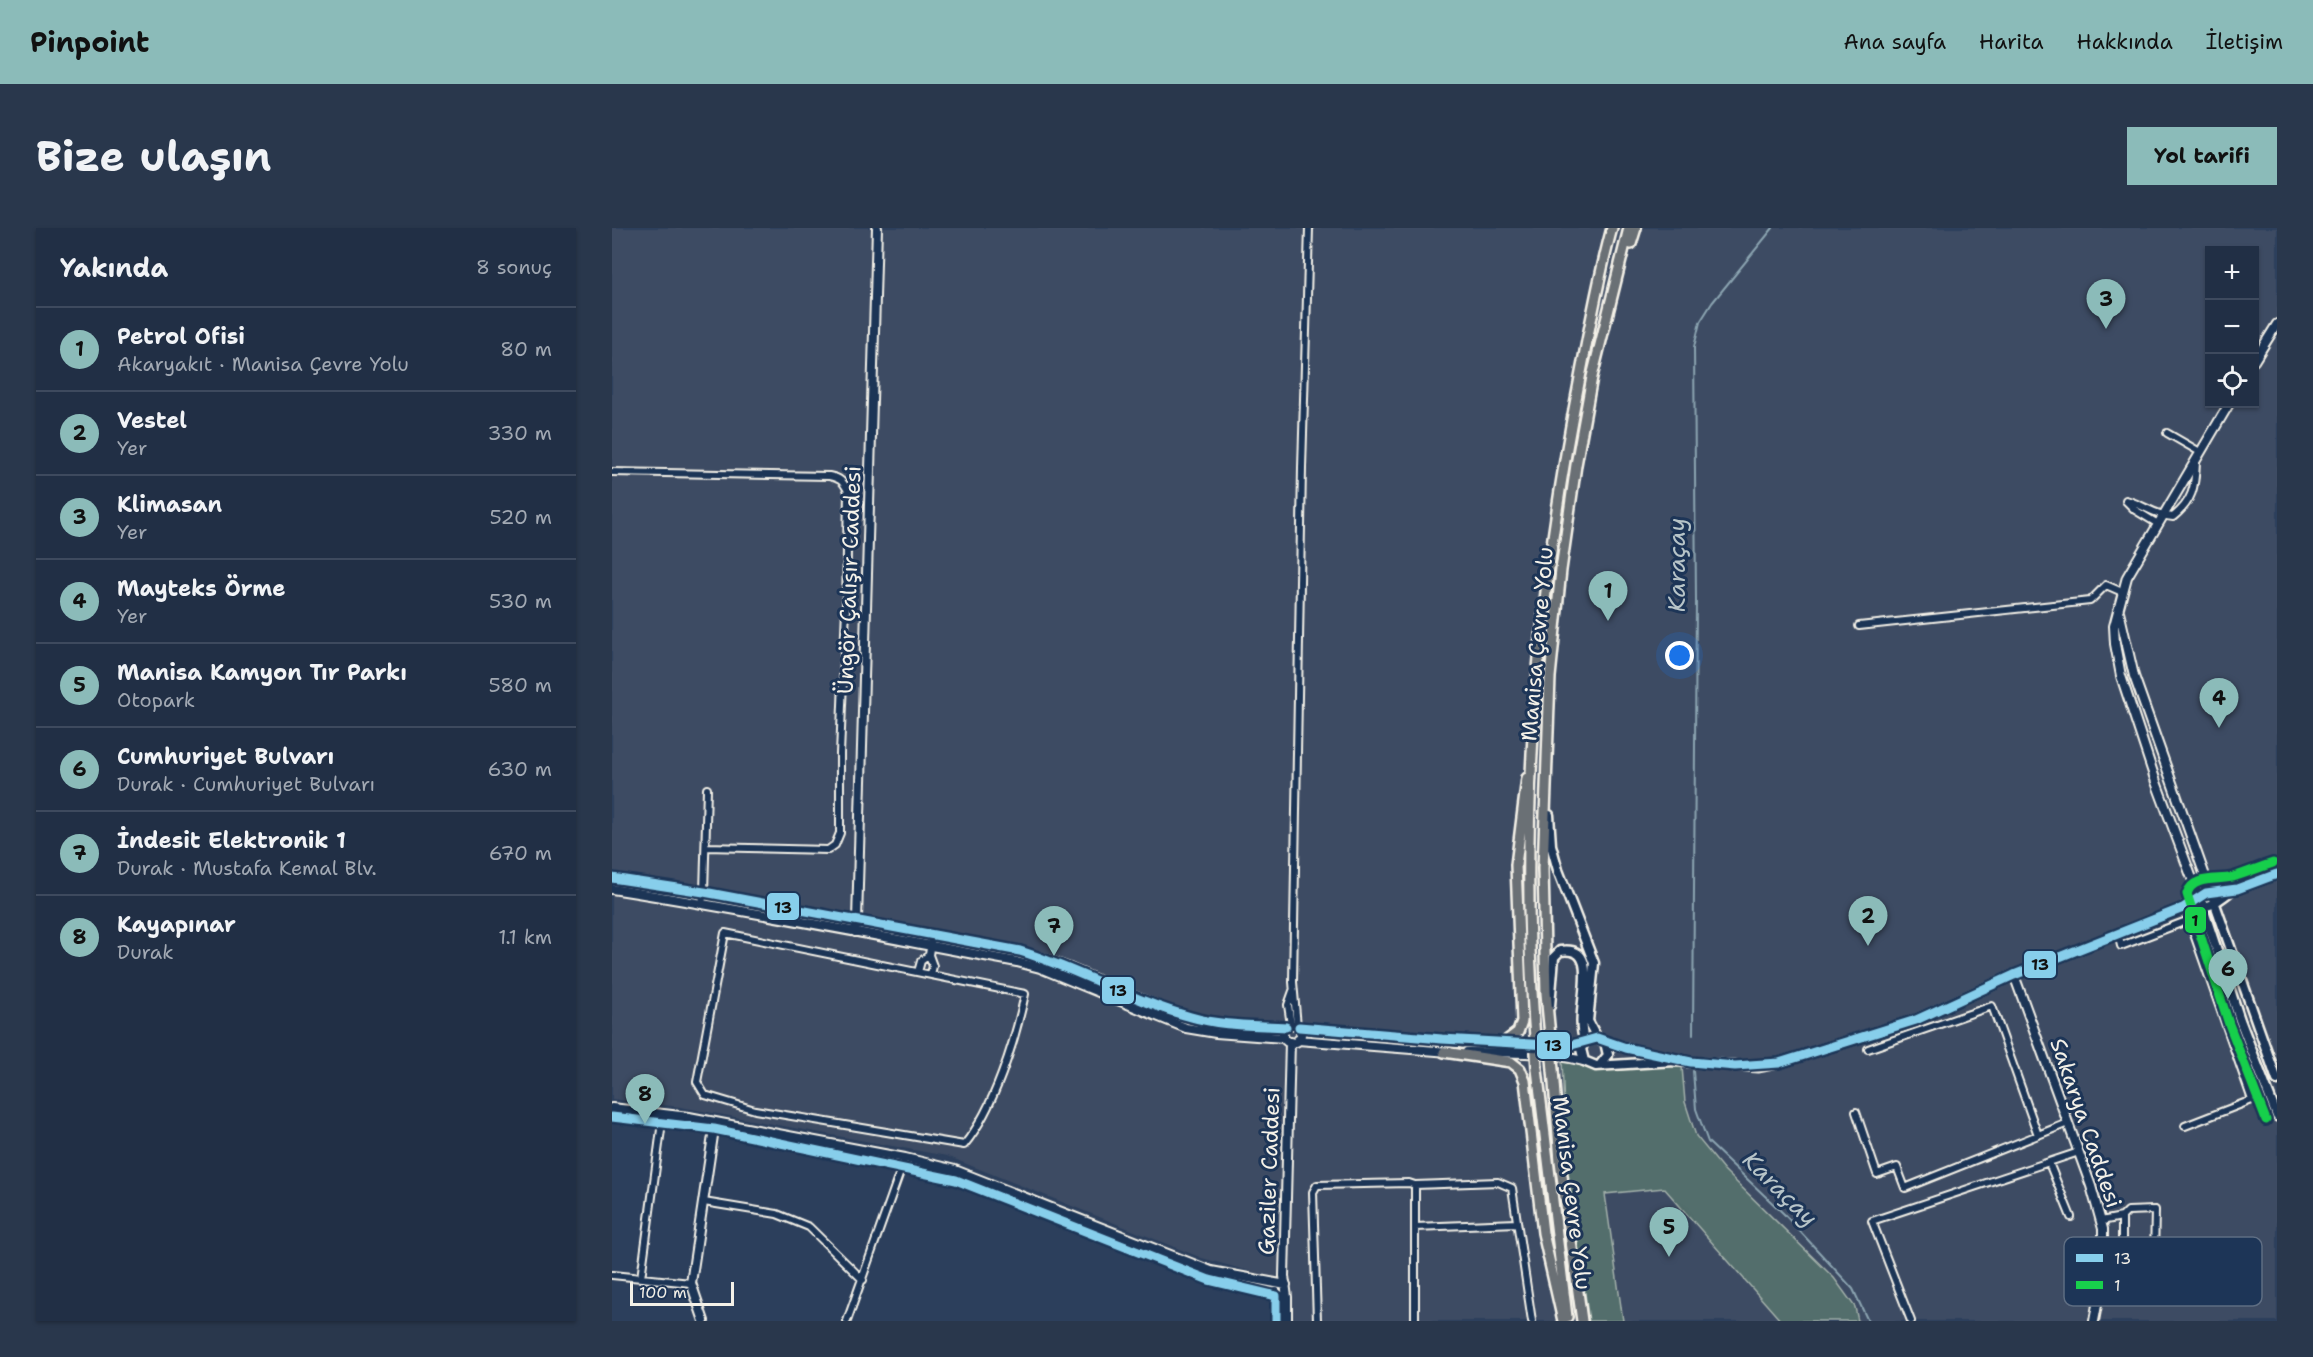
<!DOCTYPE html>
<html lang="tr">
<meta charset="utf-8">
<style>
:root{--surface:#212f45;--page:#29374c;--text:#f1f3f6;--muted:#a2a9b3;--line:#3e4a5e;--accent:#8bbbb9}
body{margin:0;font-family:"Shantell Sans",sans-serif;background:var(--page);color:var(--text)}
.controls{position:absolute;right:18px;top:18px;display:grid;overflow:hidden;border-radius:0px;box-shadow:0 2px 4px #0004}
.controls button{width:54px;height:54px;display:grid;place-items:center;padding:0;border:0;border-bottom:2px solid var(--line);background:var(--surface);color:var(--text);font:30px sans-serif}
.scale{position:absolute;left:18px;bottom:15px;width:104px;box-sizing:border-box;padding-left:6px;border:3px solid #f4f1e8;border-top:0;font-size:16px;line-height:21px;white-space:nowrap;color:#f4f1e8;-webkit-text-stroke:4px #1d3557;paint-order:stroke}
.you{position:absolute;left:1068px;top:428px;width:21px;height:21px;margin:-15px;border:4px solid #fff;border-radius:50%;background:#1a73e8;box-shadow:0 0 0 9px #1a73e833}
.badge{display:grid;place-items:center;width:39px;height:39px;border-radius:50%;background:var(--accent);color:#111;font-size:20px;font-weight:700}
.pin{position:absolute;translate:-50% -50px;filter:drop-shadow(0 2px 3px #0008)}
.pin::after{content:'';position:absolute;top:32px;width:21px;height:18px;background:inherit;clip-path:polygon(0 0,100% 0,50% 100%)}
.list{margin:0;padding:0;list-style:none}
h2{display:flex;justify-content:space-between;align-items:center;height:78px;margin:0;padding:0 24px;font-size:26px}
h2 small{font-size:20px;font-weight:400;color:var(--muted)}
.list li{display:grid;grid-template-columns:39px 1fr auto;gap:18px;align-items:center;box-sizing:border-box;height:84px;padding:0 24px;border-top:2px solid var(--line)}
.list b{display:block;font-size:22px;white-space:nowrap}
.list p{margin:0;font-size:20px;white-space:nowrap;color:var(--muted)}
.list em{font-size:20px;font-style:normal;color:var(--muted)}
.icon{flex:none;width:33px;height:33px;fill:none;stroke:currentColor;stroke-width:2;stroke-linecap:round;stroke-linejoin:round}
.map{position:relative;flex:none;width:1665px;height:1093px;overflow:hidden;border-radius:0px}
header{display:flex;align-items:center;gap:36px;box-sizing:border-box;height:84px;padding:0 30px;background:var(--accent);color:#111}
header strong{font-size:28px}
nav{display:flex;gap:33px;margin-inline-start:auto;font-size:21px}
.intro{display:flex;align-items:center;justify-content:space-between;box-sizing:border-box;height:144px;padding:0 36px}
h1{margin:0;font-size:42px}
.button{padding:15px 27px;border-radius:0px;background:var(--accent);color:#111;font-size:21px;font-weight:700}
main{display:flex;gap:36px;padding:0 36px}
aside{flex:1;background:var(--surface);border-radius:0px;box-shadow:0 2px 4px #0004}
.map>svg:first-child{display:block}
</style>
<header>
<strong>Pinpoint</strong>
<nav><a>Ana sayfa</a><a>Harita</a><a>Hakkında</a><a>İletişim</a></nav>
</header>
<div class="intro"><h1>Bize ulaşın</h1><a class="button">Yol tarifi</a></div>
<main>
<aside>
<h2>Yakında<small>8 sonuç</small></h2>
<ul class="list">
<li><span class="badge">1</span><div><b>Petrol Ofisi</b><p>Akaryakıt · Manisa Çevre Yolu</p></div><em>80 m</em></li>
<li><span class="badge">2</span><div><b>Vestel</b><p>Yer</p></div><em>330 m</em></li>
<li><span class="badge">3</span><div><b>Klimasan</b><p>Yer</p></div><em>520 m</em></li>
<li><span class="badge">4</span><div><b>Mayteks Örme</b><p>Yer</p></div><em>530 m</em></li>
<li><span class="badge">5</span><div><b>Manisa Kamyon Tır Parkı</b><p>Otopark</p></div><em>580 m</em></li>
<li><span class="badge">6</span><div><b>Cumhuriyet Bulvarı</b><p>Durak · Cumhuriyet Bulvarı</p></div><em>630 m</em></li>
<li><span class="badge">7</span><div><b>İndesit Elektronik 1</b><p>Durak · Mustafa Kemal Blv.</p></div><em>670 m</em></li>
<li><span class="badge">8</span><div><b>Kayapınar</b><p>Durak</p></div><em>1.1 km</em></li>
</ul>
</aside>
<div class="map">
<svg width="1665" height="1093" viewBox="0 0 1665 1093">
<rect width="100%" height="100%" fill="#2c3f5c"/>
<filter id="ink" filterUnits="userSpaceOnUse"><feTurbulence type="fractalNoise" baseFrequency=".0167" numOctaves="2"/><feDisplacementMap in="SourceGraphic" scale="12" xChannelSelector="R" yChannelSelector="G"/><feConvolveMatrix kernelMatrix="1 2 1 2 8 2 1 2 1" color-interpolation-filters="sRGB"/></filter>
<g filter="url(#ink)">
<path fill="#3e4c63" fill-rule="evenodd" d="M 0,0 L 1665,0 L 1665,1093 L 657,1093 L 659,1049 L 590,1030 L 335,928 L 69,879 L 0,871 ZM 1598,22 L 1642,22 L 1642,176 L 1598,176 Z"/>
<path fill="#526e6c" stroke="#a3b0aa" stroke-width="1.5" d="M 950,831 L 975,840 L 992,841 L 1031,835 L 1070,839 L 1073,874 L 1084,908 L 1112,942 L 1222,1050 L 1243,1079 L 1246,1093 L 1169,1093 L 1052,960 L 993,966 L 1011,1093 L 977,1093 L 954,934 Z"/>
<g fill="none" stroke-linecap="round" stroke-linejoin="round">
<path stroke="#8ba4b1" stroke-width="2" d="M 1081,807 L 1084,372 L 1082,119 L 1088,94 L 1100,75 L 1161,0
M 1081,843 L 1084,881 L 1096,914 L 1172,986 L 1241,1061 L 1256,1093"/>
<g stroke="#f4f1e8" stroke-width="10">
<path id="minor" d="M 1555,205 L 1588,224
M 0,244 L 217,248 C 228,250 231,253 236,263 L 234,380 L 228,526 L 228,605 L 223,617 L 216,622 L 94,619
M 1514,272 C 1530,276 1544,288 1561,289 C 1581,273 1583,259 1584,234
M 1514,273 L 1523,282 L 1546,296
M 1247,398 L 1478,373 L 1494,357 L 1510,364
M 90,675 L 92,664 L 95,561
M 113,705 L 413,766 C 403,813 382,881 352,917 L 143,882 L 93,867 L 85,854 Z
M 1506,705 L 1509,718 L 1577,692 L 1640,872 L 1573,898
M 306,744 L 309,733 L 317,727
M 319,746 L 321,738 L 317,727 L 320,707
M 679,797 L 676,777 L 681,763
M 685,798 L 681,754 L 690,240 L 697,0
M 1256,821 L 1380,778 L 1426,907
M 1244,884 L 1265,946 L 1285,939 L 1293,960 L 1456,895
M 1437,935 L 1459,989
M 803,957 L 886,954 L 900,960 L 920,1093
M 92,974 L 165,986 L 197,999 L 251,1052
M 1489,993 L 1510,989 L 1516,983 L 1543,982 L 1542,1030 L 1529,1034 L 1513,1031 L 1510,1027 L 1510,989
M 803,999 L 905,995
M 0,1047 L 79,1055
M 29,1050 L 50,894
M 235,1093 L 293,930
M 705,1093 L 701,964 L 705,957 L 797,955 L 803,957 L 803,1093
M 1299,1093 L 1260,993 L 1467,924"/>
</g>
<g stroke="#f4f1e8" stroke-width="12">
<path id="tertiary" d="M 1642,133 L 1665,96
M 1507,383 L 1522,448 L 1603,676
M 0,650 L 92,664 L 408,723 C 467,739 519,771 577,789 C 608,798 642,797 674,799
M 0,661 C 135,682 270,709 405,734 L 428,740 L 574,800 L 604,805 L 672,810
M 1591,680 L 1544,554 L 1509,448 L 1503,416 L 1502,398 L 1515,349 L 1617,176
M 243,704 L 245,692 L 265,0
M 1402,747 L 1479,958 L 1491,1001 L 1491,1045 L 1482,1093
M671 806a9 9 0 1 1 18 0a9 9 0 1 1-18 0Z
M 687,799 L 830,811 L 956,818 L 973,813
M 686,812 L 837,824
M 855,824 C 895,824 934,824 972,833
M 0,880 L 77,889 L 293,930 L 343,942 L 599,1043 L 674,1057
M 0,889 L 102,901 L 344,952 L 597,1052 L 664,1068 L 675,1069
M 664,1064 L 664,1093
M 92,1093 L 79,1055 L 102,901
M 675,1093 L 675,1069 L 672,1048 L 678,814"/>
</g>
<g stroke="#f4f1e8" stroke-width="13">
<path id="secondary" d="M 937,587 L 939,617 L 946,642 L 982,735 L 976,793 L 985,810
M 1603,676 L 1665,852
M 1571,680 C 1597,680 1600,678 1620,662
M 1591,680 L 1628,792 L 1665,888
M 938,778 L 942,729 L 948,723 C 995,716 959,785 973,813
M 1063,833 L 993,814 L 985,810 L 973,813 L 969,821 L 972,833 L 984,838 L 1063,833 L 1147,839 L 1167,835 L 1304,792 L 1402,747 L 1571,680 C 1594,661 1592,666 1619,662 C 1634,659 1650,651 1665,646
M 988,837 L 996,827 L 993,814"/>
</g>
<g stroke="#f4f1e8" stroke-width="14">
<path id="trunk" d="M 1019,16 L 1024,0
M 938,808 L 934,765 L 931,641 L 938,449 L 949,342 L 964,237 L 980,149 L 1017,0
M 923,809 C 906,591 925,369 967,155 C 977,103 986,51 1000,0
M 894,813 L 906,804 L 910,793 L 904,637 L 915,550
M 832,824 L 899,834 L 908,841 L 913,853 L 931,1005 L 951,1093
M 925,841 L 955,1089
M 941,842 L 948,933 L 970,1093"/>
</g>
<use href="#minor" stroke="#1d3557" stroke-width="6"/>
<use href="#tertiary" stroke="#1d3557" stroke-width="8"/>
<use href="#secondary" stroke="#1d3557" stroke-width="8"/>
<use href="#trunk" stroke="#6b6f75" stroke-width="9"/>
<g stroke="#f4f1e8" stroke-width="14" stroke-linecap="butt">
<path id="trunk-bridge" d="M 938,808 L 941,842
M 923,809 L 925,841"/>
</g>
<use href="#trunk-bridge" stroke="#6b6f75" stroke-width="9"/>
<g stroke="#1d3557" stroke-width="14">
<path id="bus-1" d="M 0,650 L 92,664 L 408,723 C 466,741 520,773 579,789 C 609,798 642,797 674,799
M 687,799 L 830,811 L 956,818 L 985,810 L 1014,820 L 1079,834 L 1123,838 L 1167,835 L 1304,792 L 1402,747 L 1571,680 L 1594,665 L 1625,661 L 1665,646
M 0,889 L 102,901 L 344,952 L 597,1052 L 664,1068 L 664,1093"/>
</g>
<g stroke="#1d3557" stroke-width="14">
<path id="bus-2" d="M 1654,892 L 1617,796 L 1575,666 C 1580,647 1606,653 1621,649 C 1634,645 1648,639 1661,635"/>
</g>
<use href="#bus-1" stroke="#87ceeb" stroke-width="9"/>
<use href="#bus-2" stroke="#18cf4c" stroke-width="9"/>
</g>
</g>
<g text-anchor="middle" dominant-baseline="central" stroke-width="6" stroke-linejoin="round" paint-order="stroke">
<g font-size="22" fill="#f4f1e8" stroke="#1d3557">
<text transform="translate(237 352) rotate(-88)">Üngör Çalışır Caddesi</text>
<text transform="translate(925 416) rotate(-85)">Manisa Çevre Yolu</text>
<text transform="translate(1474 895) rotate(71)">Sakarya Caddesi</text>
<text transform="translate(657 943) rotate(-88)">Gaziler Caddesi</text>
<text transform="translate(960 965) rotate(83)">Manisa Çevre Yolu</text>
</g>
<g font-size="24" font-style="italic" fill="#b7c4c8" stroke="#1d3557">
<text transform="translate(1065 337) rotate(-90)">Karaçay</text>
<text transform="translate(1168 961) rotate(45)">Karaçay</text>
</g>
</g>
<rect x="1452" y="1009" width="198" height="69" rx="9" fill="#1d3557" stroke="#5e6d82" stroke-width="1.5"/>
<rect x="1464" y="1026" width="27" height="8" fill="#87ceeb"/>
<rect x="1464" y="1053" width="27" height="8" fill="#18cf4c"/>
<g font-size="16" fill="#f4f1e8">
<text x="1502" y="1036">13</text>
<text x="1502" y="1063">1</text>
</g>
<g stroke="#1d3557" stroke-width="2">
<rect x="154" y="664" width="34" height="29" rx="6" fill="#87ceeb"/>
<rect x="1572" y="678" width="23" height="28" rx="6" fill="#18cf4c"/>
<rect x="1411" y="722" width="34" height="29" rx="6" fill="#87ceeb"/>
<rect x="489" y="748" width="34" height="29" rx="6" fill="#87ceeb"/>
<rect x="924" y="803" width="35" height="29" rx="6" fill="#87ceeb"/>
</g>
<g font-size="16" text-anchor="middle" font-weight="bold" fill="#111">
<text x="171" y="685">13</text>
<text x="1583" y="698">1</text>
<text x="1428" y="742">13</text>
<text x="506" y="768">13</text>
<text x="941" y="823">13</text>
</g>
</svg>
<div class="controls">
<button>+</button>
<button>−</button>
<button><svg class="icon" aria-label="locate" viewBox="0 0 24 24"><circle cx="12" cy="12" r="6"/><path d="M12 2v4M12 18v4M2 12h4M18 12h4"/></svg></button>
</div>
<div class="scale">100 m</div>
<div class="you"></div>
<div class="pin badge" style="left:996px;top:393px">1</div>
<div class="pin badge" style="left:1256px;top:718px">2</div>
<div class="pin badge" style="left:1494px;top:101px">3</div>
<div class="pin badge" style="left:1607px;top:500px">4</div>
<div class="pin badge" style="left:1057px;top:1029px">5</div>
<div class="pin badge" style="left:1616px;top:771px">6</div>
<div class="pin badge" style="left:442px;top:728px">7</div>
<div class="pin badge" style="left:33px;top:896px">8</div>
</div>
</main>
